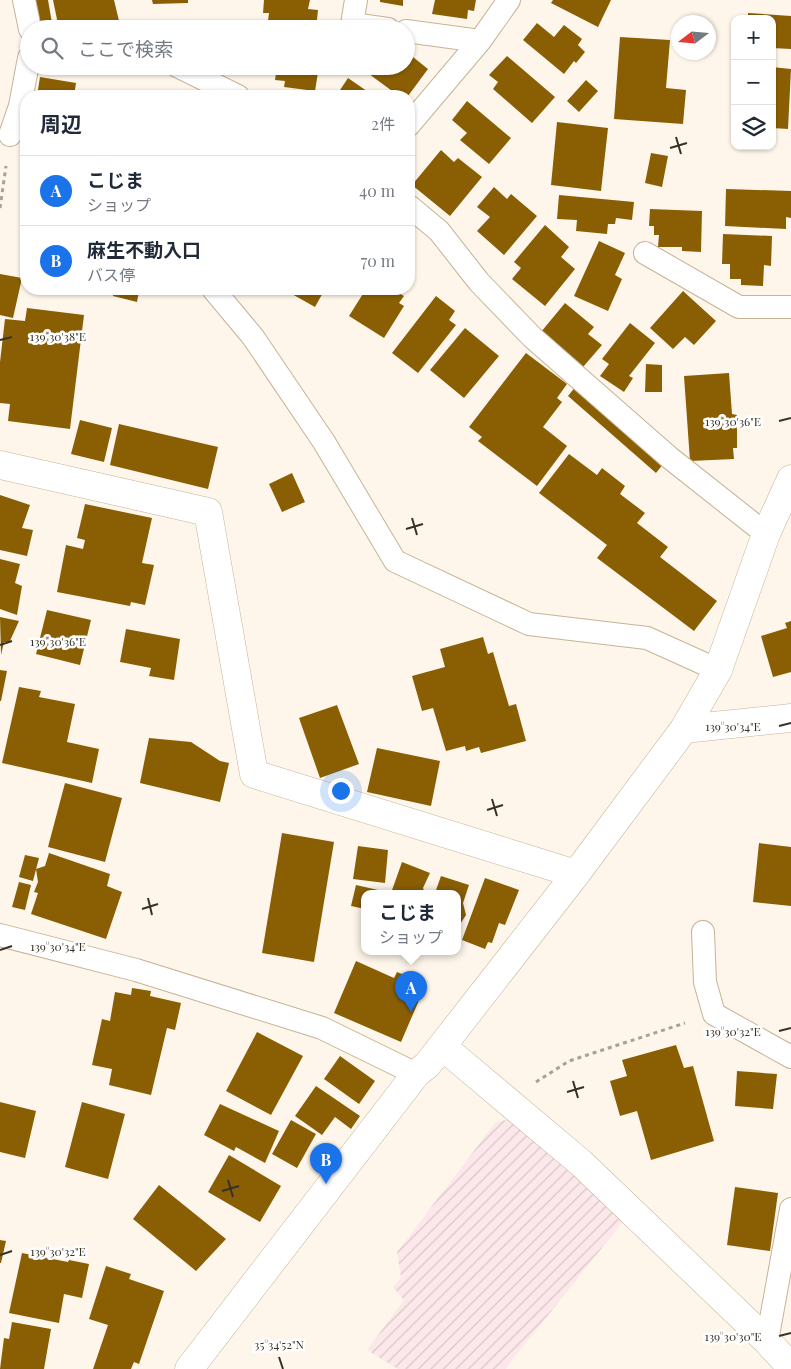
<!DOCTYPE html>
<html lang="ja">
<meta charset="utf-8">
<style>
:root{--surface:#fff;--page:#f2f2f3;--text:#1f2937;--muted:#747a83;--line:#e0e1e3;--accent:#1a73e8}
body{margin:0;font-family:"Playfair Display","Noto Sans JP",serif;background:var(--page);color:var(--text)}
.controls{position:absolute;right:15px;top:15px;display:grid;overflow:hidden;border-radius:10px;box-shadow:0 1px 4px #0004}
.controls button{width:45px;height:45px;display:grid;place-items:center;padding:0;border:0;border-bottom:1px solid var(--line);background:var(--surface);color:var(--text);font:25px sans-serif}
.compass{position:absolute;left:671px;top:15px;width:45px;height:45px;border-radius:50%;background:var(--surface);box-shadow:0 1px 4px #0004;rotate:254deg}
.you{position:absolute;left:340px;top:790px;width:18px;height:18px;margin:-12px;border:4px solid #fff;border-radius:50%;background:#1a73e8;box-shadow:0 0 0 8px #1a73e833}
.badge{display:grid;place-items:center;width:32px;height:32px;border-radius:50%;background:var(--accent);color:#fff;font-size:16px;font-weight:700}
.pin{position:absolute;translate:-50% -41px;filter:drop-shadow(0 1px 2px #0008)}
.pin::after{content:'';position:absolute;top:26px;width:18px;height:15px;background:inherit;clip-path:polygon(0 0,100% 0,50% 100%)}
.popup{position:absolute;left:361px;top:890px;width:100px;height:65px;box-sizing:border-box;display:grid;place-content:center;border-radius:10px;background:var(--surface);filter:drop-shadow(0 1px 4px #0005);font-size:16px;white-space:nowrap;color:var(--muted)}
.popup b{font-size:19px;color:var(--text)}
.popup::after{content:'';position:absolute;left:50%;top:100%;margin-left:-10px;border:10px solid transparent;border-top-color:var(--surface)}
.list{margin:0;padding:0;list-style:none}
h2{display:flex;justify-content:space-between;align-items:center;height:65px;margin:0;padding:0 20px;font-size:21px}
h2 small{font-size:16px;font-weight:400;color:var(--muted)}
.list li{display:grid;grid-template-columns:32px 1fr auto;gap:15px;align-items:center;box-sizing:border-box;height:70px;padding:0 20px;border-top:1px solid var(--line)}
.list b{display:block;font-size:19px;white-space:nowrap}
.list p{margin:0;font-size:16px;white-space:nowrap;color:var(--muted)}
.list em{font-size:16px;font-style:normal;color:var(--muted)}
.icon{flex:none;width:28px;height:28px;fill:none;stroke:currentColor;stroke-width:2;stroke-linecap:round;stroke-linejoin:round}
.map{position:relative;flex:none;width:791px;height:1369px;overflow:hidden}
.search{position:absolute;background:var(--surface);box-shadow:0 1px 4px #0004;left:20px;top:20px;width:395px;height:55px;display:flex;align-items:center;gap:12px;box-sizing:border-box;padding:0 18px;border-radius:28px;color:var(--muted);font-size:19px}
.panel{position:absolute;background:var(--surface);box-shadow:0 1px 4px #0004;left:20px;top:90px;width:395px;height:205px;border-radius:20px}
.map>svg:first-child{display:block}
</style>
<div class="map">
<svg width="791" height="1369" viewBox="0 0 791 1369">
<defs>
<pattern id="industrial-furrows" width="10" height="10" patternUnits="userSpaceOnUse" patternTransform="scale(1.25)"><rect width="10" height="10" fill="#fce7eb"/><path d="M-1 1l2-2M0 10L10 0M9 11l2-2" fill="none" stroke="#d9c7c9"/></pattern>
</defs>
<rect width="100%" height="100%" fill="#fef6ea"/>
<path fill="url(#industrial-furrows)" d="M 511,1119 L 625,1219 L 505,1369 L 398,1369 L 367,1350 L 404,1300 L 393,1287 L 401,1277 L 397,1252 L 496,1122 Z"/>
<path fill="#8a5f04" d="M 34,0 L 48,0 L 53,29 L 36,29 Z
M 53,0 L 114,0 L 121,29 L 59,29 Z
M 152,0 L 188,0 L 188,3 L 153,4 Z
M 264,0 L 310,0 L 308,9 L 318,10 L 316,29 L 267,29 L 269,13 L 263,13 Z
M 380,0 L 403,0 L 403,6 L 380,2 Z
M 435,0 L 476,0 L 474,11 L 468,10 L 467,19 L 432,14 Z
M 553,0 L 611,0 L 598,27 L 551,3 Z
M 748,13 L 791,16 L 791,49 L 772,48 L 772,19 L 748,19 Z
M 537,23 L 554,37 L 564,25 L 582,39 L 578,45 L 585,52 L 576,63 L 574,61 L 564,74 L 523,40 Z
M 620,37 L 670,40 L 666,88 L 686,90 L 683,124 L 614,119 Z
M 408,53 L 428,69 L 408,96 L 399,96 L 358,66 L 406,66 L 406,56 Z
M 507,56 L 555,97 L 532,123 L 493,89 L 498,82 L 489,75 Z
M 277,66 L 319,66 L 315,91 L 284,87 L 285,81 L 275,80 Z
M 772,67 L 791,69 L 788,129 L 772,128 Z
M 40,77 L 76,83 L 74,96 L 37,96 Z
M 348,78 L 374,96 L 336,96 Z
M 586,80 L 598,91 L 579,112 L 567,101 Z
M 467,101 L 511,138 L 489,164 L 460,140 L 467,133 L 452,120 Z
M 557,122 L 608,128 L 601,191 L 551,185 Z
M 441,150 L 454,162 L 458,158 L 482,177 L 450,216 L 412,185 Z
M 651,153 L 668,156 L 662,187 L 645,183 Z
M 494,187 L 507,199 L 511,194 L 537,216 L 504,255 L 477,231 L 490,217 L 477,207 Z
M 726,189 L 791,191 L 791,218 L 786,217 L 786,229 L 725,226 Z
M 559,195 L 634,202 L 632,220 L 616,218 L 615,224 L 608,224 L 607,234 L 576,231 L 577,220 L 557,219 Z
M 650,209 L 702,211 L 701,252 L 682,251 L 682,247 L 658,247 L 659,235 L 654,235 L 654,226 L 649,226 Z
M 545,225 L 569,247 L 561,257 L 575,269 L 545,306 L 512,279 L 521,268 L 514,262 Z
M 723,234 L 772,236 L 771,266 L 764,265 L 763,286 L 741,285 L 741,279 L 730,279 L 730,264 L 722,264 Z
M 599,241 L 625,253 L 615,275 L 622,279 L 608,311 L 574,296 Z
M 0,274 L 22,278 L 13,318 L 0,315 Z
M 114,289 L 131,289 L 139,291 L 137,302 L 113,296 Z
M 283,289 L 325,289 L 315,307 Z
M 366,289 L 379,289 L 388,295 L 392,289 L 404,296 L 399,303 L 404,306 L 384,338 L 349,316 Z
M 683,291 L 716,321 L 694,345 L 685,337 L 673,349 L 650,328 Z
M 436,296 L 455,311 L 449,320 L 456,325 L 418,373 L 392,353 Z
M 565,303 L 594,327 L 588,334 L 602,345 L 583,367 L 541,332 Z
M 27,308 L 84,315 L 70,429 L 8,421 L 10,404 L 0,403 L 0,362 L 5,319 L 25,321 Z
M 630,323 L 655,343 L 629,376 L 633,378 L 624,392 L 600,376 L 609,364 L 602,359 Z
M 465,328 L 499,356 L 464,398 L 430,370 Z
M 526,353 L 567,384 L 557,398 L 562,402 L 543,427 L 567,446 L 537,486 L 478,441 L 482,437 L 469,427 Z
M 646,364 L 662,365 L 662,392 L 645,392 Z
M 729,373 L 732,414 L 737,415 L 737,448 L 733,448 L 734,459 L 690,461 L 684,376 Z
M 576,386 L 664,463 L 656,473 L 568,396 Z
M 80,420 L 112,428 L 104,462 L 71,454 Z
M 119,424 L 218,447 L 208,489 L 110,465 Z
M 569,454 L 597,475 L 602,468 L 625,486 L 620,494 L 645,513 L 637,523 L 668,547 L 660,557 L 717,601 L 694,631 L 597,558 L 607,545 L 539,493 Z
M 292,473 L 305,502 L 282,512 L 269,484 Z
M 0,495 L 30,505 L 22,528 L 33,530 L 27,556 L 0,550 Z
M 85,504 L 152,518 L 142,563 L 154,565 L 145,605 L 131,602 L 130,606 L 57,592 L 66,545 L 83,549 L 85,540 L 77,538 Z
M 0,559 L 20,564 L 15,583 L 22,586 L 17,615 L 0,609 Z
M 47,610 L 91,620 L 80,665 L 36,654 Z
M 0,617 L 19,621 L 9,643 L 4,642 L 1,655 Z
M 791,621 L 791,672 L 773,677 L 761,636 L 787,628 L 785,623 Z
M 126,629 L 180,639 L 174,680 L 149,676 L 151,668 L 120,662 Z
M 483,637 L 488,654 L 493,652 L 509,706 L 516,704 L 526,741 L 481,753 L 479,747 L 466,751 L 465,746 L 446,751 L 433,708 L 422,711 L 412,676 L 445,667 L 440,649 Z
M 0,670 L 7,671 L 1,701 L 0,701 Z
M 19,687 L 41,691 L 39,697 L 75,704 L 67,742 L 99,749 L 92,783 L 2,763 Z
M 337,705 L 359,764 L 320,778 L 299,718 Z
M 149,738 L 191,742 L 220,761 L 229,763 L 220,802 L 140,783 Z
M 377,748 L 440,761 L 431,806 L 367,792 Z
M 65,783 L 122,798 L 105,862 L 48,847 Z
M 282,833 L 334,842 L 314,962 L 262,953 Z
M 759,843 L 791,847 L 791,906 L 753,902 Z
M 358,846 L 388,850 L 385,883 L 353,879 Z
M 49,853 L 110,874 L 107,886 L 122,892 L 106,939 L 31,914 L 38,893 L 34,892 L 38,882 L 36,869 L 45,866 Z
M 25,855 L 39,858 L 33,881 L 19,877 Z
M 402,862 L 430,873 L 423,888 L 425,893 L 391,893 Z
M 441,876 L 469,885 L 463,903 L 466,915 L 457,929 L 457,893 L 435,893 Z
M 485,878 L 519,890 L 505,925 L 499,923 L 492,943 L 488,942 L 485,949 L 462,940 Z
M 19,882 L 31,885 L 25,910 L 12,907 Z
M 356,885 L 378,890 L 377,893 L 365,893 L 365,909 L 351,906 Z
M 356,961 L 394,978 L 397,972 L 426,984 L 401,1042 L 334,1013 Z
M 132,988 L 151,991 L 150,996 L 181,1003 L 175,1030 L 167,1028 L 151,1095 L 109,1085 L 112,1069 L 92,1065 L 102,1019 L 110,1021 L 115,992 L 131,995 Z
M 257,1032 L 303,1056 L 271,1115 L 226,1091 Z
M 676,1045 L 684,1068 L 693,1066 L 714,1141 L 651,1160 L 637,1111 L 620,1116 L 610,1081 L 627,1076 L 622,1060 Z
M 340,1056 L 375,1081 L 359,1104 L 324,1079 Z
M 737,1071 L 777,1074 L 773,1109 L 735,1106 Z
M 316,1086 L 360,1116 L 351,1129 L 335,1117 L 322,1135 L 295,1116 Z
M 0,1102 L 36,1111 L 25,1158 L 0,1152 Z
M 82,1102 L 125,1114 L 108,1179 L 65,1167 Z
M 220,1104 L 279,1131 L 265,1163 L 236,1147 L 234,1151 L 204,1135 Z
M 291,1120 L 316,1134 L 297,1168 L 272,1154 Z
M 229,1155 L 281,1186 L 260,1222 L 208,1192 Z
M 159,1185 L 226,1239 L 196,1271 L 133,1219 Z
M 735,1187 L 778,1193 L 770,1251 L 727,1245 Z
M 0,1240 L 6,1241 L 1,1263 L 0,1263 Z
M 22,1253 L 68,1262 L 69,1260 L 89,1264 L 82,1298 L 64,1294 L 59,1323 L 9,1313 Z
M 106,1266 L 131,1274 L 129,1279 L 164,1291 L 139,1364 L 134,1362 L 131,1369 L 93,1369 L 108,1325 L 89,1319 Z
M 12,1322 L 51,1329 L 44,1369 L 0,1369 L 4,1338 L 9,1339 Z"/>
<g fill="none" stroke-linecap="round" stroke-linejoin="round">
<g stroke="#c6b397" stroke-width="24">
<path id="service" d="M 24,0 L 30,29
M 356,0 L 352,24 L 388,29
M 406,31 L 480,41
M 177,66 L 238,96
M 409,125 L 480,41 L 509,0
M 10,135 L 20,106 L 29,58
M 409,206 L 439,231 L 479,282 L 532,337 L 670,458 L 766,534
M 645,253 L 739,307 L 791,307
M 213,289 L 253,337 L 324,442 L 395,561 L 529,624 L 647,638 L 718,670
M 703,932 L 705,982 L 714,1014 L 791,1057
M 0,935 L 136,970 L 322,1028 L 416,1074
M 767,1341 L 791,1209"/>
</g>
<g stroke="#c6b397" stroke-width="29">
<path id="minor" d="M 0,465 L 208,512 L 254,774 L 576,874
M 684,729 L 791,718
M 442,1046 L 581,1163 L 767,1341 L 791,1367
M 189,1369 L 416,1074 L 427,1065 L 442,1046 L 576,874 L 684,729 L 718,670 L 766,534 L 791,479"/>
</g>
<path stroke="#a9a195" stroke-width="3" stroke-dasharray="4 4" stroke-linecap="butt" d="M 0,208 L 6,166
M 536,1082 L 569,1061 L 685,1023"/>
<use href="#service" stroke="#fff" stroke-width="22"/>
<use href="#minor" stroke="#fff" stroke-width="28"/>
</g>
<path fill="none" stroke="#383125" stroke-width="2" d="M 676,137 L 681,154M 670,148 L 687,143M 0,340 L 12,337M 779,421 L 791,418M 412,518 L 417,535M 406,529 L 423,524M 0,645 L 12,641M 779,726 L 791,723M 492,799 L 497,816M 487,810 L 503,805M 148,898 L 152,915M 142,909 L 158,904M 0,950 L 12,946M 779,1031 L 791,1028M 573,1081 L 578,1098M 567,1092 L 584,1087M 228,1180 L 233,1197M 222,1191 L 239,1186M 0,1255 L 12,1251M 779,1336 L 791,1333M 279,1357 L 283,1369"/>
<g font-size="12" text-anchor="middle" fill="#383125" stroke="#fff" stroke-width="5" stroke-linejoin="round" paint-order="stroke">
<text x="58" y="341">139°30'38"E</text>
<text x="733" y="426">139°30'36"E</text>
<text x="58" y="646">139°30'36"E</text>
<text x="733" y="731">139°30'34"E</text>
<text x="58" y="951">139°30'34"E</text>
<text x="733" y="1036">139°30'32"E</text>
<text x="58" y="1256">139°30'32"E</text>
<text x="733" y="1341">139°30'30"E</text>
<text x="279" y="1349">35°34'52"N</text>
</g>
</svg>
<div class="controls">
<button>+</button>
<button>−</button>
<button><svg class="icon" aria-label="layers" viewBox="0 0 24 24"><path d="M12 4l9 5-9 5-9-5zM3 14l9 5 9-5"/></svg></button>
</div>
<svg class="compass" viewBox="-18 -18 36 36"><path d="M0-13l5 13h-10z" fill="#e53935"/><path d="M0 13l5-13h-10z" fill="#747a83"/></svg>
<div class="you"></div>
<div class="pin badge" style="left:411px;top:1012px">A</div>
<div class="popup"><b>こじま</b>ショップ</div>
<div class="pin badge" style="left:326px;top:1184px">B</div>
<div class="search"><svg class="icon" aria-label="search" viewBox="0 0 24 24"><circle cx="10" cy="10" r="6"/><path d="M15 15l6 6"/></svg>ここで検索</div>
<section class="panel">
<h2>周辺<small>2件</small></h2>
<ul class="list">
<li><span class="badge">A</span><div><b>こじま</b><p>ショップ</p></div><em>40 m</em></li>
<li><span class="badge">B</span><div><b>麻生不動入口</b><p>バス停</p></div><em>70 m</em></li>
</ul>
</section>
</div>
